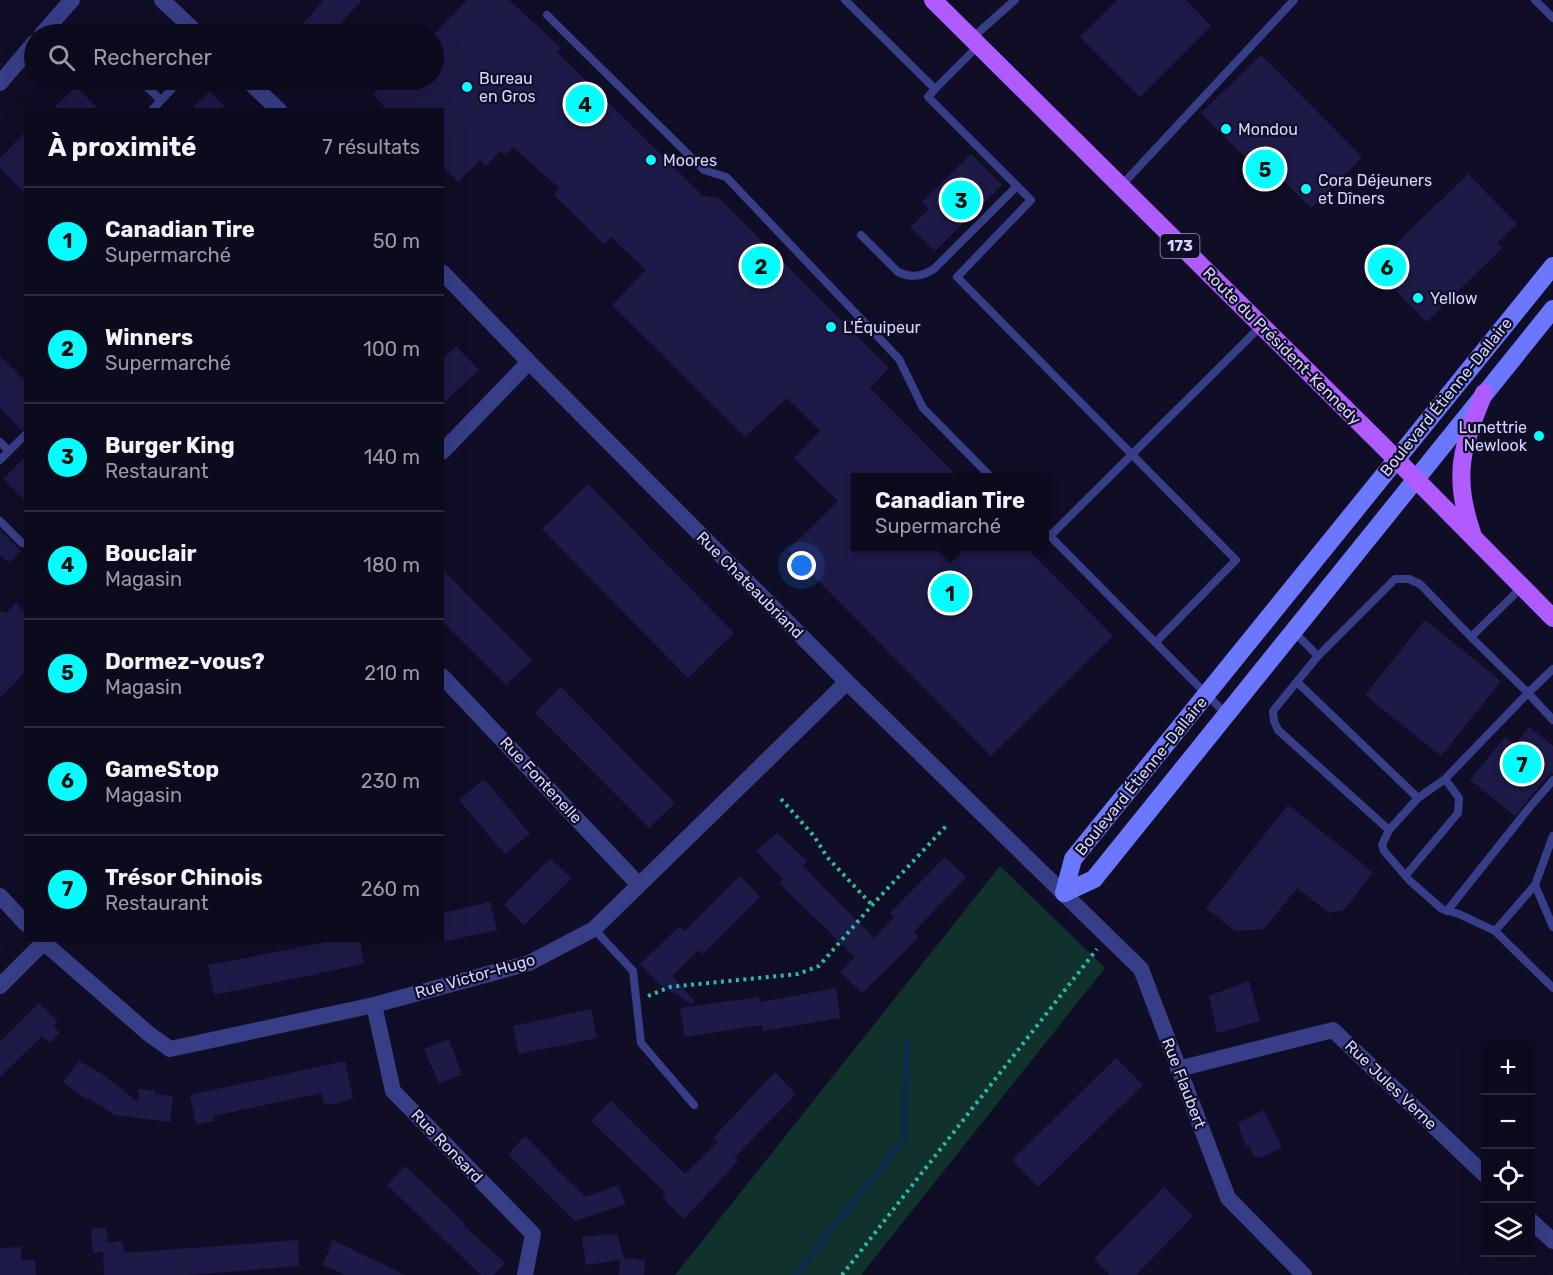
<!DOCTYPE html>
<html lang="fr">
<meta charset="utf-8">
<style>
:root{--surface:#0c0a1d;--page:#1a182a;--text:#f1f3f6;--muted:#9a9aa4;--line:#2c2b3b;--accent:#00fffe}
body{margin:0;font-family:Rubik,sans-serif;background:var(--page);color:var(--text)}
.controls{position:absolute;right:18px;bottom:18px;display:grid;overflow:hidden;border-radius:0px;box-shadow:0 6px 24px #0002}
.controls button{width:54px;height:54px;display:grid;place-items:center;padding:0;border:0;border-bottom:2px solid var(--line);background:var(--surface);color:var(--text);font:30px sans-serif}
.you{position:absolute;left:802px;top:566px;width:21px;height:21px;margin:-15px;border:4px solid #fff;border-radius:50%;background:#1a73e8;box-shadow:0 0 0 9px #1a73e833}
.badge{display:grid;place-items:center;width:39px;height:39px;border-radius:50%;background:var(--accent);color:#111;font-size:20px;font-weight:700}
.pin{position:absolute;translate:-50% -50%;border:3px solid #fff;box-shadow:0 2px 6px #0006}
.popup{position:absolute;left:851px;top:473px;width:198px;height:78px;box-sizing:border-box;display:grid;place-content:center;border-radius:0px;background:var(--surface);filter:drop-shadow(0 2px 4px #0005);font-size:20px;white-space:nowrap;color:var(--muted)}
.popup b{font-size:22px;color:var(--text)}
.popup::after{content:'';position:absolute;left:50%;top:100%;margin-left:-12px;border:12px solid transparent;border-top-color:var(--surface)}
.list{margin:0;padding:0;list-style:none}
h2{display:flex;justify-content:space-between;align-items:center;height:78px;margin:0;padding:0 24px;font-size:26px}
h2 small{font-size:20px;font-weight:400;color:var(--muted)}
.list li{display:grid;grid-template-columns:39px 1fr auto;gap:18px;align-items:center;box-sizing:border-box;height:108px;padding:0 24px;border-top:2px solid var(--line)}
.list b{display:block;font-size:22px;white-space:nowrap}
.list p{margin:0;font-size:20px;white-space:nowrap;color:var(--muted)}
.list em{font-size:20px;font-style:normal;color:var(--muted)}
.icon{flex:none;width:33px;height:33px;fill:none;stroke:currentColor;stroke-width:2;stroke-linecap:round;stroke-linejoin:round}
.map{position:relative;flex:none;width:1553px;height:1275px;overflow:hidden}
.search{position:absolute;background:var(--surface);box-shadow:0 6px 24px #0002;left:24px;top:24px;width:420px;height:66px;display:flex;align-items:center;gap:15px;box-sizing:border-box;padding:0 21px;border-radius:33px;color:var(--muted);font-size:22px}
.panel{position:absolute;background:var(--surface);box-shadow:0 6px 24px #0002;left:24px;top:108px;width:420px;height:834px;border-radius:0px}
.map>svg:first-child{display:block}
</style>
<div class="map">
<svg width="1553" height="1275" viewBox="0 0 1553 1275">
<rect width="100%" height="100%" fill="#100e27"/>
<path fill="#11312c" d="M 1000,866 L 1105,968 L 861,1275 L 675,1275 Z"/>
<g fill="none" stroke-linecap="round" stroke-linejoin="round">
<path stroke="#0d2b4c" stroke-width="6" d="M 795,1275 L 904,1140 L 907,1043"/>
</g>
<path fill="#1e1a48" d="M 324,0 L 362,0 L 331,34 L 308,34 L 300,27 Z
M 467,0 L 509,0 L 561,48 L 557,52 L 703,196 L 719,198 L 889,368 L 870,388 L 958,477 L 855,477 L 855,546 L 1025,546 L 1113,636 L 991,756 L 788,550 L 838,501 L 794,458 L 820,431 L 787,398 L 745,437 L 612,305 L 646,270 L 611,237 L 604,244 L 554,195 L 559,188 L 513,147 L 505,155 L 500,151 L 486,166 L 480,160 L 458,182 L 442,165 L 442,110 L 388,110 L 373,94 L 387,80 L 434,80 L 434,34 Z
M 1117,0 L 1186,0 L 1211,26 L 1140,97 L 1080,37 Z
M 1261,55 L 1362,157 L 1311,208 L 1278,175 L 1271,183 L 1201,113 Z
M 76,86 L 99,110 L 52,110 Z
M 210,91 L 228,110 L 190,110 Z
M 26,131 L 26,194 L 0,168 L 0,158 Z
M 971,154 L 1002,185 L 935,251 L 910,227 L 929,209 L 922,202 Z
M 1468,174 L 1517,224 L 1497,243 L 1502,248 L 1427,322 L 1372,267 Z
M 456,346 L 479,370 L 442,404 L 442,359 Z
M 0,356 L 26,381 L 26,428 L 21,430 L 0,408 Z
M 26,456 L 26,502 L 3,479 Z
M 588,484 L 734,633 L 688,678 L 542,529 Z
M 0,530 L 21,551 L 9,563 L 0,555 Z
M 442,569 L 532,660 L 506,685 L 442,621 Z
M 16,603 L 26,613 L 26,671 L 0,698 L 0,611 L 6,613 Z
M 1425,620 L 1501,681 L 1441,756 L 1365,695 Z
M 561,687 L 675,803 L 649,828 L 535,713 Z
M 1529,727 L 1553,746 L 1553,773 L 1548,776 L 1515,816 L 1470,780 L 1505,737 L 1515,745 Z
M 484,779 L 530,834 L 505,854 L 459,800 Z
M 1288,805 L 1373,872 L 1344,910 L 1329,913 L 1297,888 L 1264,929 L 1235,931 L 1206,908 Z
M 777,833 L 807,861 L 803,866 L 874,938 L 894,917 L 890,913 L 945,857 L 966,877 L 914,932 L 918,938 L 862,993 L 840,972 L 855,957 L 779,883 L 783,879 L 756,851 Z
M 550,859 L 572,878 L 524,925 L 504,905 Z
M 740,876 L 760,897 L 703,954 L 699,950 L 672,976 L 695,1001 L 692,1004 L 660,985 L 640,964 L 680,926 L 685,931 Z
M 490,902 L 497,930 L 442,942 L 442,913 Z
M 322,940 L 360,940 L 364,964 L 214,995 L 208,965 L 322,943 Z
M 1249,981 L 1260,1021 L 1217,1033 L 1209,996 Z
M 836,988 L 840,1018 L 763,1031 L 762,1025 L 685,1037 L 680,1008 L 758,997 L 760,1002 Z
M 39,1003 L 58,1022 L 53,1026 L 60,1033 L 49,1043 L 42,1036 L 0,1077 L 0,1042 Z
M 591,1009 L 597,1038 L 519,1054 L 513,1026 Z
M 449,1039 L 462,1075 L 439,1083 L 424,1049 Z
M 1116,1058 L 1143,1085 L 1038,1187 L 1012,1160 Z
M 79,1061 L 101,1073 L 138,1102 L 139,1089 L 155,1091 L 155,1094 L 173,1096 L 170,1122 L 114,1115 L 88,1098 L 87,1100 L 63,1082 Z
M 345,1061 L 353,1098 L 336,1104 L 324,1104 L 321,1093 L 213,1116 L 214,1121 L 196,1124 L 190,1095 Z
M 775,1072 L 796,1094 L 735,1157 L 738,1161 L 684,1219 L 662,1197 L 666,1193 L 591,1121 L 611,1101 L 685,1174 L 718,1142 L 713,1138 Z
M 1264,1110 L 1282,1148 L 1259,1158 L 1254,1157 L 1249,1145 L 1246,1147 L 1238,1123 Z
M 525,1136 L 552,1163 L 551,1164 L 586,1197 L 618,1185 L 626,1204 L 575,1221 L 508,1154 Z
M 405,1166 L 445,1204 L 465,1224 L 464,1226 L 505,1263 L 493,1275 L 481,1275 L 387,1185 Z
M 1164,1187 L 1193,1216 L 1136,1275 L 1110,1275 L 1094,1259 Z
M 106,1228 L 108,1243 L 123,1241 L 124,1253 L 298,1240 L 299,1266 L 188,1275 L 104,1275 L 103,1252 L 93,1253 L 91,1229 Z
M 617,1234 L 624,1258 L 645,1260 L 644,1275 L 619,1275 L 620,1260 L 586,1265 L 582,1237 Z
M 333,1240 L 405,1275 L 346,1275 L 323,1265 Z
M 21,1247 L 21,1261 L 35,1260 L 36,1275 L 0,1275 L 0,1248 Z"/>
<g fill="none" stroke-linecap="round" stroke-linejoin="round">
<path stroke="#2cbba4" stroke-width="4" stroke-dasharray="3 4.5" stroke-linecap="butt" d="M 781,799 L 814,836 L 827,857 L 872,905
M 648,996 L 670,987 L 798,974 L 819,966 L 874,903 L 948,824
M 842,1275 L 1097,949"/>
<path stroke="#383d87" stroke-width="8" d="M 845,0 L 935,89 L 979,45
M 1535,0 L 1553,18
M 547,15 L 704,170 L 726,177 L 731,182 L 899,359 L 923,408 L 992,478
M 972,38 L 1015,0
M 139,80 L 161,100
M 935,89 L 928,97 L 1031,200 L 957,277 L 1236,560 L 1156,642
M 152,110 L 180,80
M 1121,186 L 1294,0
M 861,235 L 898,272 C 911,278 921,277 934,269 L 1017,186
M 0,442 L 9,451 L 26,434
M 0,460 L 9,451
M 0,521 L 22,543
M 1044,530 L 1226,714
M 1050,536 L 1261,326
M 1293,631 L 1318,656 L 1273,711 L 1274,721 L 1278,730 L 1389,830 L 1382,845 L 1384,851 L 1410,881 L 1442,909 L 1459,914 L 1495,931
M 1471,637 L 1528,693 L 1553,669
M 1318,656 L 1395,579 L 1409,579 L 1420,584 L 1471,637 L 1522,587
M 1297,682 L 1418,798 L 1389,830
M 1418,798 L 1445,779 L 1528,693 L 1553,720
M 1553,836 L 1535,885 L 1553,927
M 1406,875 L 1458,813 L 1459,798 L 1445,779
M 1535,885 L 1495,931 L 1553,988
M 1447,911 L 1529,808 L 1553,780
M 594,929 L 633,971 L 641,1043 L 694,1105"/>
<path stroke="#383d87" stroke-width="16" d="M 162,0 L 198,34
M 42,34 L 72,0
M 247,80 L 279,110
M 0,83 L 34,43
M 442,272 L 529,362 L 847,682 L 1141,969 L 1228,1198 L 1304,1275
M 442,452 L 529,362
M 442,676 L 639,885
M 0,896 L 26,924
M 41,940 L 149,1034 L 170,1049 L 374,1005 L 529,963 L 594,929 L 847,682
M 0,986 L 43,943
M 374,1005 L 393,1091 L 533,1234 L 525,1275
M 1178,1069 L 1333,1030 L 1486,1176
M 1530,1220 L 1553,1241"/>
<path stroke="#6b77ff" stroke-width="18" d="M 1064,893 L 1073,859 L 1553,266
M 1064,893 L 1094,879 L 1553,309"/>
<path stroke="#b05bff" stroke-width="18" d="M 933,0 L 1382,445 L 1553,618
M 1472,533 C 1452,475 1462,447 1484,393"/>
</g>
<g fill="#00fffe" stroke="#100e27" stroke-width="2">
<circle cx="467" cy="87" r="6"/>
<circle cx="1226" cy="129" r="6"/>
<circle cx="651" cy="160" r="6"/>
<circle cx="1306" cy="189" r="6"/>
<circle cx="1418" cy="298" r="6"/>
<circle cx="831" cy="327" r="6"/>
<circle cx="1539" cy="436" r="6"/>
</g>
<g text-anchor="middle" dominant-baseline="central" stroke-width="4.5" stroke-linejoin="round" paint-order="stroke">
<rect fill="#100e27" stroke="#9999be" stroke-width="1.5" x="1160.5" y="234" width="39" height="24" rx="4.5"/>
<g font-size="15" font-weight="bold" fill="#d4d4ff">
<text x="1180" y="246">173</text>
</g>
<g font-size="16" fill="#d4d4ff" stroke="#100e27" text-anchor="start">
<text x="479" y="78">Bureau<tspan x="479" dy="18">en Gros</tspan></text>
<text x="1238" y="129">Mondou</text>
<text x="663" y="160">Moores</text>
<text x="1318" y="180">Cora Déjeuners<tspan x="1318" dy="18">et Dîners</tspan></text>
<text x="1430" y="298">Yellow</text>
<text x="843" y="327">L'Équipeur</text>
<text x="1527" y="427" text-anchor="end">Lunettrie<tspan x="1527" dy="18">Newlook</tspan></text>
</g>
<g font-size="16" fill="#d4d4ff" stroke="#100e27">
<text transform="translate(1282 346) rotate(45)">Route du Président-Kennedy</text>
<text transform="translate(1446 397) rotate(-51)">Boulevard Étienne-Dallaire</text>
<text transform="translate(750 585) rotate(45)">Rue Chateaubriand</text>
<text transform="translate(1141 776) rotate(-51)">Boulevard Étienne-Dallaire</text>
<text transform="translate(541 780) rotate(47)">Rue Fontenelle</text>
<text transform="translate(475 976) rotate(-16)">Rue Victor-Hugo</text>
<text transform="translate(1184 1083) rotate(69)">Rue Flaubert</text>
<text transform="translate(1391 1085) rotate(44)">Rue Jules Verne</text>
<text transform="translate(447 1146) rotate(46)">Rue Ronsard</text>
</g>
</g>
</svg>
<div class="controls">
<button>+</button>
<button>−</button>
<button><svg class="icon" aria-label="locate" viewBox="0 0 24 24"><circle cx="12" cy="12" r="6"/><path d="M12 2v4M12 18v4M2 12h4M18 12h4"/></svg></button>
<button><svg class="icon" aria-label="layers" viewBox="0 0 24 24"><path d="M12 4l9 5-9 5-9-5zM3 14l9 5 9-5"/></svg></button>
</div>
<div class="you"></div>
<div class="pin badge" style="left:950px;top:593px">1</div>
<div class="popup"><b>Canadian Tire</b>Supermarché</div>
<div class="pin badge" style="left:761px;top:266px">2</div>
<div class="pin badge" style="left:961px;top:200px">3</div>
<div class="pin badge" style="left:585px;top:104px">4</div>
<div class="pin badge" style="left:1265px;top:169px">5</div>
<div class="pin badge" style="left:1387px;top:267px">6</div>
<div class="pin badge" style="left:1522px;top:764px">7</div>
<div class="search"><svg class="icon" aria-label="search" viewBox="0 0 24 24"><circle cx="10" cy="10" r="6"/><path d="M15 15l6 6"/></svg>Rechercher</div>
<section class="panel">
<h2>À proximité<small>7 résultats</small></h2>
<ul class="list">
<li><span class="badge">1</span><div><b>Canadian Tire</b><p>Supermarché</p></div><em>50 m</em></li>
<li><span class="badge">2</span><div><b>Winners</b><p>Supermarché</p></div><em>100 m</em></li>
<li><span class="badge">3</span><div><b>Burger King</b><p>Restaurant</p></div><em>140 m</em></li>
<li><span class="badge">4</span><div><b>Bouclair</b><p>Magasin</p></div><em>180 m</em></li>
<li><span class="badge">5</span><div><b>Dormez-vous?</b><p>Magasin</p></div><em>210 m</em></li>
<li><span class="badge">6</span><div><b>GameStop</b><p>Magasin</p></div><em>230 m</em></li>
<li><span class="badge">7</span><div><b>Trésor Chinois</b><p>Restaurant</p></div><em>260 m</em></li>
</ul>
</section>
</div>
